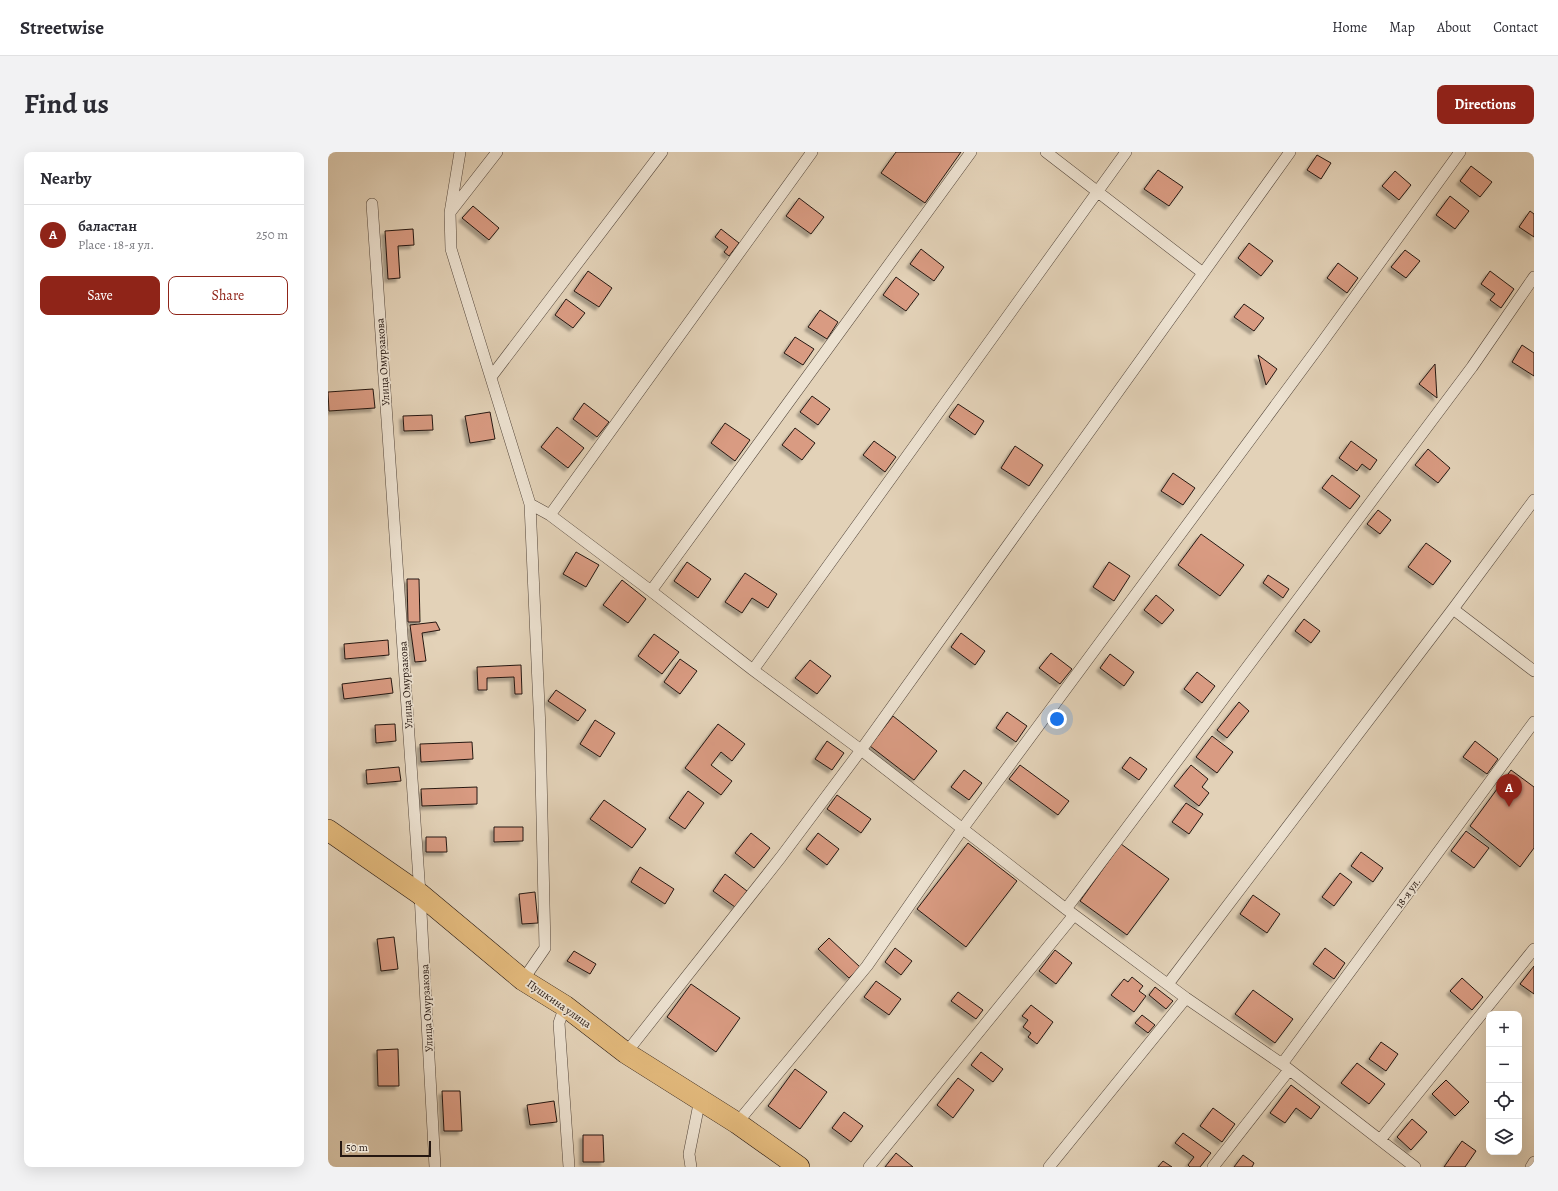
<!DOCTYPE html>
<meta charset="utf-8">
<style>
:root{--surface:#fff;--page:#f2f2f3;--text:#2b2b33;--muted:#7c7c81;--line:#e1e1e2;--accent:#8f2418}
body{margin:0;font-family:Alegreya,serif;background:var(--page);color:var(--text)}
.controls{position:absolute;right:12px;bottom:12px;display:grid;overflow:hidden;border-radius:8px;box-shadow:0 4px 16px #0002}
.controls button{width:36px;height:36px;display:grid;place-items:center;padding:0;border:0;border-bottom:1px solid var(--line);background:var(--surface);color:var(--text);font:20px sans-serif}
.scale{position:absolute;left:12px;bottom:10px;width:91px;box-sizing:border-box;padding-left:4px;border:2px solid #251711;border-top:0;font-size:11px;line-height:14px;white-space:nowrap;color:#251711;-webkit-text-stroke:3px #ede2d1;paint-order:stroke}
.you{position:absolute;left:729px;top:567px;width:14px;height:14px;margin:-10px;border:3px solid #fff;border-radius:50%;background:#1a73e8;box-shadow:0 0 0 6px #1a73e833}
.badge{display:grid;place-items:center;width:26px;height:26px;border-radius:50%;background:var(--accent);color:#fff;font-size:13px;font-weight:700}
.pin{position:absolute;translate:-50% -33px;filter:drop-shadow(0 1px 2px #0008)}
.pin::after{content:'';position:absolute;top:21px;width:14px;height:12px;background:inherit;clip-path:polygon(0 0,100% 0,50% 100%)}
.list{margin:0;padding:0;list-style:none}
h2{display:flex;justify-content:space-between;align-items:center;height:52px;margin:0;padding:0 16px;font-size:17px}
h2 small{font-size:13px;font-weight:400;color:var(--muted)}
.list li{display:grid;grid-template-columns:26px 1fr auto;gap:12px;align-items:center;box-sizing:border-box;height:60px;padding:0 16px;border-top:1px solid var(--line)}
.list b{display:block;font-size:15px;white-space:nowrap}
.list p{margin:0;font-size:13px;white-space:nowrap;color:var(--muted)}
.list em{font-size:13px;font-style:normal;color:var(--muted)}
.actions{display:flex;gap:8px;padding:12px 16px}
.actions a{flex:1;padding:9px 0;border:1px solid var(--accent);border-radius:8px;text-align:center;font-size:14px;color:var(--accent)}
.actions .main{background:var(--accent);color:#fff}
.icon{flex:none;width:22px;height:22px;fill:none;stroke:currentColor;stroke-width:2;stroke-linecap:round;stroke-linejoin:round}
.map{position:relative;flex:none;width:1206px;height:1015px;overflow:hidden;border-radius:8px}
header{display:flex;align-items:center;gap:24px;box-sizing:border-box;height:56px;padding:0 20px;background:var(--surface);border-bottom:1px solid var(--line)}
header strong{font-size:19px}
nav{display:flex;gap:22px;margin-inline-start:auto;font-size:14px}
.intro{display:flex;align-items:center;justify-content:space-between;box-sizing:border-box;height:96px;padding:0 24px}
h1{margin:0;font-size:28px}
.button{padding:10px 18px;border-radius:8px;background:var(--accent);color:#fff;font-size:14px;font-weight:700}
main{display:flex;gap:24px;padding:0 24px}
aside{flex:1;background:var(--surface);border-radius:8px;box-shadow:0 4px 16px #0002}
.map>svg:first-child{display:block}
</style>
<header>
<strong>Streetwise</strong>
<nav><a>Home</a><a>Map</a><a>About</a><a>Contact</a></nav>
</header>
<div class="intro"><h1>Find us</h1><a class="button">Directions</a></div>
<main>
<aside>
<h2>Nearby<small></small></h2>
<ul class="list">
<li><span class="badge">A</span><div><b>баластан</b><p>Place · 18-я ул.</p></div><em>250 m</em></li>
</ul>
<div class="actions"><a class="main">Save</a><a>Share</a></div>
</aside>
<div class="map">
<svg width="1206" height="1015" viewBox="0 0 1206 1015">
<defs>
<filter id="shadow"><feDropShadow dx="-3.5" dy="3.5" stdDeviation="1" flood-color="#0004"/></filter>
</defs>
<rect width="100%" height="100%" fill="#e3d2b8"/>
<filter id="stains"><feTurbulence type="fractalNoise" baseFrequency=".005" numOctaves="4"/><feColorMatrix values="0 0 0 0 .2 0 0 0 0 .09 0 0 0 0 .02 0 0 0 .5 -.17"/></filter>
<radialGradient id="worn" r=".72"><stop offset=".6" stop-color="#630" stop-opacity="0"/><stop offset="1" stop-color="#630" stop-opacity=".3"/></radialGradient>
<path fill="#d99b82" stroke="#251711" filter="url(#shadow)" d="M 568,0 L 633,0 L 597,51 L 553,21 Z
M 989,3 L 1003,11 L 993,27 L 979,18 Z
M 1143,14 L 1164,30 L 1152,45 L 1132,29 Z
M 830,18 L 855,35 L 841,54 L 816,37 Z
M 1067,19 L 1083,33 L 1071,48 L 1054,34 Z
M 1122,44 L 1141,59 L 1127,77 L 1108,63 Z
M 471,46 L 496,65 L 483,82 L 458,64 Z
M 145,54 L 171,76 L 161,88 L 134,66 Z
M 1202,59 L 1206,62 L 1206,85 L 1191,75 Z
M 85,77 L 86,93 L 70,94 L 72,126 L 60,127 L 57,79 Z
M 393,77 L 411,91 L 401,104 L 396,100 L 400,95 L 387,85 Z
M 921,91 L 945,109 L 933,124 L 910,106 Z
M 593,97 L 616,115 L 606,129 L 582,112 Z
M 1077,98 L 1092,109 L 1078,126 L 1063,115 Z
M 1010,111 L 1030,126 L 1019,141 L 999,126 Z
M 260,119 L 284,136 L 271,155 L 246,139 Z
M 1162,119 L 1186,137 L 1173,156 L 1162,148 L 1167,142 L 1153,132 Z
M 568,125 L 591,142 L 578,159 L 555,143 Z
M 238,147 L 257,161 L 245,176 L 227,163 Z
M 916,152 L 936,166 L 926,179 L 906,165 Z
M 492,158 L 510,170 L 499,187 L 480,175 Z
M 467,185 L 486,197 L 475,213 L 456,201 Z
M 1194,193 L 1206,201 L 1206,224 L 1184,210 Z
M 930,203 L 949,217 L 938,233 Z
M 1107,212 L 1109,246 L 1091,232 Z
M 45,237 L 47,256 L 1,259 L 0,240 Z
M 484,244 L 502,257 L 490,273 L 472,260 Z
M 256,251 L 281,270 L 269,285 L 245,267 Z
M 630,252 L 656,269 L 647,283 L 621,265 Z
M 162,260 L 167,287 L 142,291 L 137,264 Z
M 104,263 L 105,278 L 76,279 L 75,264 Z
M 397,271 L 422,288 L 407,309 L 383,291 Z
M 229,275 L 256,296 L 240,316 L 213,295 Z
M 467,276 L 487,291 L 474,308 L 454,293 Z
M 546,289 L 568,305 L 557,320 L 535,303 Z
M 1023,289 L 1049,308 L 1042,318 L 1034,312 L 1029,319 L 1011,306 Z
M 687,294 L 715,313 L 701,334 L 673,316 Z
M 1100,297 L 1122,316 L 1110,331 L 1087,313 Z
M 845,321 L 867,336 L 855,353 L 833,339 Z
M 1004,323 L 1032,344 L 1022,357 L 994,336 Z
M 1050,358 L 1063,368 L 1052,382 L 1039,372 Z
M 873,382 L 916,413 L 892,444 L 850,413 Z
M 1098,391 L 1123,409 L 1105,433 L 1080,415 Z
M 248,400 L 271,413 L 258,435 L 235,422 Z
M 359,410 L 383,427 L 370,446 L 346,429 Z
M 781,410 L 802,424 L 786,449 L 765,435 Z
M 417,421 L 449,442 L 440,456 L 424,446 L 414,461 L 397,450 Z
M 940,423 L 961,437 L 955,446 L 935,431 Z
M 79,427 L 91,427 L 92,470 L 80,470 Z
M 294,428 L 318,447 L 300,471 L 275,453 Z
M 828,443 L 846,458 L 834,472 L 816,458 Z
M 976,467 L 992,479 L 983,491 L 967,479 Z
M 108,470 L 112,478 L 94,481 L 98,509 L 87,510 L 82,473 Z
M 633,481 L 657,499 L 647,513 L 623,495 Z
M 326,482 L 351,500 L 334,522 L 310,504 Z
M 60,488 L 61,503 L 17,507 L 16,492 Z
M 723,501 L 744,517 L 732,532 L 711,516 Z
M 782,502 L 806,520 L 796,534 L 772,516 Z
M 352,507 L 369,519 L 352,542 L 336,530 Z
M 482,508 L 503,524 L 489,542 L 467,526 Z
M 193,513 L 194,542 L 187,542 L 186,525 L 159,526 L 159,538 L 150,538 L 149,515 Z
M 869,520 L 887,534 L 874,551 L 856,537 Z
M 63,526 L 65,541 L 16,547 L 14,532 Z
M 228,538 L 258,558 L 250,569 L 220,549 Z
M 911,550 L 921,559 L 899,586 L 889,578 Z
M 679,560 L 699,574 L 688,590 L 668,576 Z
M 565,564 L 609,599 L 586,628 L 542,594 Z
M 267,568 L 287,581 L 272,605 L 252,592 Z
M 67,572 L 68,589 L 48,591 L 47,573 Z
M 390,572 L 417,592 L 404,609 L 393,600 L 383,613 L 404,629 L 393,643 L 357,616 Z
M 884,584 L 905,600 L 889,621 L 868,605 Z
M 499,589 L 516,601 L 504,618 L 487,607 Z
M 1147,589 L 1170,607 L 1159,622 L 1135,605 Z
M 144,590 L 145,607 L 93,610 L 92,592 Z
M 802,605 L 819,617 L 811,628 L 794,616 Z
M 692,613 L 741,649 L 730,663 L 681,627 Z
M 863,613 L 880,627 L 874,635 L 881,641 L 871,654 L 846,634 Z
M 71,615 L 73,629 L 39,632 L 38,618 Z
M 636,618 L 654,631 L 641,648 L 623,635 Z
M 1183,618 L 1206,635 L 1206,696 L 1192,715 L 1142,674 Z
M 149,635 L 149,652 L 94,654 L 93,637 Z
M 360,639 L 376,651 L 357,677 L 341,666 Z
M 509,643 L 543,667 L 533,681 L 499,657 Z
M 276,648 L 318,677 L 304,696 L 262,667 Z
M 858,651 L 875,662 L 861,682 L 844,670 Z
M 166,675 L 195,675 L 195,689 L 166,690 Z
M 1138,679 L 1161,696 L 1146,716 L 1123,699 Z
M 423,681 L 442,696 L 426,716 L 407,701 Z
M 490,681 L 511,697 L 499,713 L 478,697 Z
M 98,685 L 118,685 L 119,700 L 98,700 Z
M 640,691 L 689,729 L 638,795 L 589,757 Z
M 793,692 L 841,727 L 799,783 L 752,749 Z
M 1033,700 L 1055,716 L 1045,730 L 1023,714 Z
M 312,715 L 346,737 L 337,752 L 303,730 Z
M 1012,721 L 1024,730 L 1006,754 L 994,745 Z
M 397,722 L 419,739 L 407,755 L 385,739 Z
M 207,740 L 210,771 L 194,772 L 191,742 Z
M 925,743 L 952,762 L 939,781 L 912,762 Z
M 66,785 L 70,817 L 53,819 L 49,787 Z
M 501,786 L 532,815 L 521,826 L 490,797 Z
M 567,796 L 584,809 L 573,823 L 557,810 Z
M 997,796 L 1017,811 L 1006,827 L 985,812 Z
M 727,798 L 744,811 L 728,832 L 711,819 Z
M 246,799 L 268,812 L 262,822 L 239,809 Z
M 1206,814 L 1206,842 L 1192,832 Z
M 804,825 L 815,834 L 811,839 L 818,844 L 806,860 L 783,843 L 796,827 L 800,830 Z
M 1134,826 L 1155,845 L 1144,858 L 1122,839 Z
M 548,829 L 573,847 L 561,863 L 536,845 Z
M 363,832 L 412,866 L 388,900 L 339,865 Z
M 827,835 L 845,849 L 838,857 L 821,843 Z
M 925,838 L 965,867 L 947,891 L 907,862 Z
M 630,840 L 655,858 L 648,867 L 623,849 Z
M 703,853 L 725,870 L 709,892 L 700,885 L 703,881 L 695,875 L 700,868 L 694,864 Z
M 814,863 L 827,873 L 820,881 L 807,871 Z
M 1053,890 L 1070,902 L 1058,919 L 1041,907 Z
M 70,897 L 71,934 L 50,934 L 49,898 Z
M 653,900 L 675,917 L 665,930 L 643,913 Z
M 1029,911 L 1057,932 L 1041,952 L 1013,931 Z
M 467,917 L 499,940 L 472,977 L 440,954 Z
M 630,926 L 646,938 L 625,966 L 609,953 Z
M 1118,928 L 1141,950 L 1127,964 L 1104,942 Z
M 963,933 L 992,955 L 983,967 L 968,956 L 957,971 L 942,961 Z
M 114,939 L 132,939 L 134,979 L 116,979 Z
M 226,949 L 229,970 L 202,973 L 199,953 Z
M 885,956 L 907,972 L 894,990 L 872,974 Z
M 516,960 L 535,974 L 523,990 L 504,976 Z
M 1084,967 L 1099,980 L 1083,998 L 1069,985 Z
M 855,981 L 883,1001 L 872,1015 L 862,1015 L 860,1013 L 866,1005 L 847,991 Z
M 255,983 L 275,983 L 276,1010 L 255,1010 Z
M 1134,989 L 1148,999 L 1137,1015 L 1116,1015 Z
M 568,1001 L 585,1015 L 557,1015 Z
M 915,1003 L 926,1011 L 924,1015 L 906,1015 Z
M 835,1009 L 844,1015 L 830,1015 Z"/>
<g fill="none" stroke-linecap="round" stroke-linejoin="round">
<g stroke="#54463b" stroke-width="12">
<path id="street" d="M 132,0 L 122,61 L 123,97 L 202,352 L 212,577 L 217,796 L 195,828
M 718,0 L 875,121
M 44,52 L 92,742 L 107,1015
M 123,59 L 169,0
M 163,225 L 334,0
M 202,352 L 222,363 L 323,439 L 425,518 L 533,598 L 738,757 L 858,846 L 954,912 L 1087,1015
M 222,363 L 484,0
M 323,439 L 643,0
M 1125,457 L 1206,519
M 425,518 L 798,0
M 738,757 L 1144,215 L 1206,125
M 840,832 L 1125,457 L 1206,348
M 237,854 L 231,871 L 241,1015
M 298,901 L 453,705 L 533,598 L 962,0
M 954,912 L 1206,570
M 409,971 L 539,814 L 635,676 L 987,200 L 1132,0
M 1052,988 L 1206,797
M 363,1015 L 361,1002 L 372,947
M 541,1015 L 746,763
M 721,1015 L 858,846
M 885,1015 L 961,918
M 1203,1015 L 1206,1010"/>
</g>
<g stroke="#251711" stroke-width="22">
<path id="highway" d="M 0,678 L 92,742 L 195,828 L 237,854 L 298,901 L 409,971 L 471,1015"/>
</g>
<use href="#street" stroke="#ede2d1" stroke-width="11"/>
<use href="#highway" stroke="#e2b97c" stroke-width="21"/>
</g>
<g text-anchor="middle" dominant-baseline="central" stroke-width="3.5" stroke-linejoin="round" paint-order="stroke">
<g font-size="11" fill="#251711" stroke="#ede2d1">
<text transform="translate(55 210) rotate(-94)">Улица Омурзакова</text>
<text transform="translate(78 533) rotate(-94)">Улица Омурзакова</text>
<text transform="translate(1080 741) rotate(-54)">18-я ул.</text>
<text transform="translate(231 852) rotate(35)">Пушкина улица</text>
<text transform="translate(99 856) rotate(-93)">Улица Омурзакова</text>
</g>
</g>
<rect width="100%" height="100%" filter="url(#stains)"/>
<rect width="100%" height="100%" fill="url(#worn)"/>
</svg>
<div class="controls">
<button>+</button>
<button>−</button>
<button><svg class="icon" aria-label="locate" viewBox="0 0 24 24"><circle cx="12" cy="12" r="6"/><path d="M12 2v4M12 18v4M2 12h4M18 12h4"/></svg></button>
<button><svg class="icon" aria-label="layers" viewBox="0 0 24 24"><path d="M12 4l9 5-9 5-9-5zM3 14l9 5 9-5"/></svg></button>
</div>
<div class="scale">50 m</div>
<div class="you"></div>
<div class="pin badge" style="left:1181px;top:655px">A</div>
</div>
</main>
